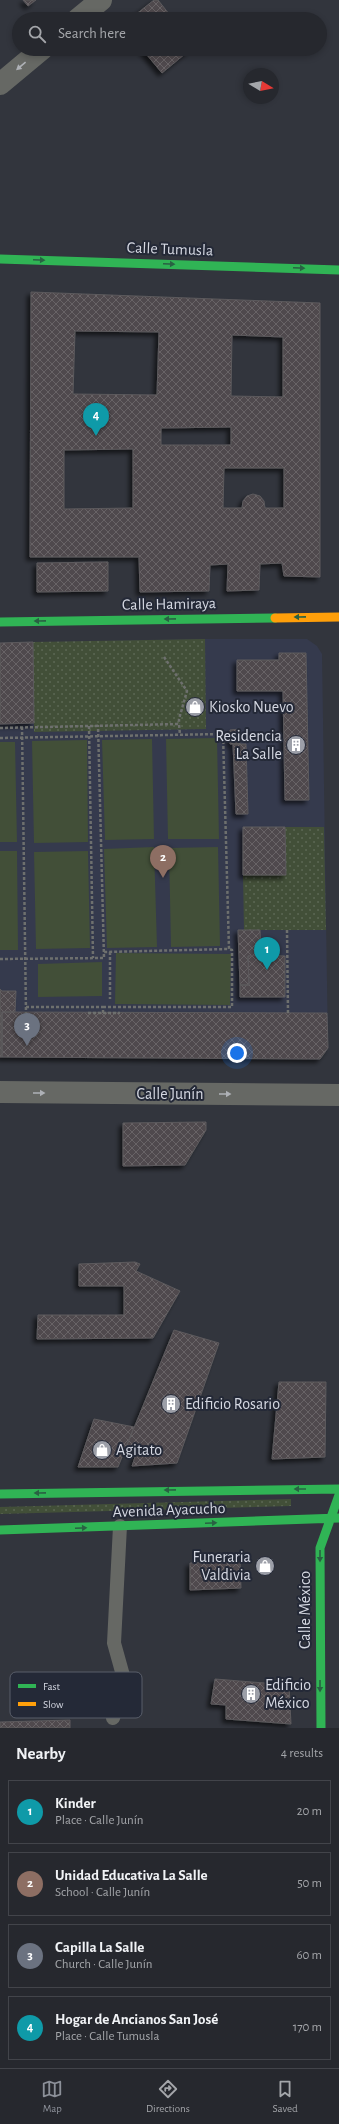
<!DOCTYPE html>
<meta charset="utf-8">
<style>
:root{--surface:#26282e;--page:#32343a;--text:#f1f3f6;--muted:#a4a6aa;--line:#42444a;--accent:#8c9099}
body{margin:0;font-family:"Alegreya Sans",sans-serif;background:var(--page);color:var(--text)}
.compass{position:absolute;left:243px;top:68px;width:36px;height:36px;border-radius:50%;background:var(--surface);box-shadow:0 2px 6px #0003;rotate:100deg}
.you{position:absolute;left:237px;top:1053px;width:14px;height:14px;margin:-10px;border:3px solid #fff;border-radius:50%;background:#1a73e8;box-shadow:0 0 0 6px #1a73e833}
.badge{display:grid;place-items:center;width:26px;height:26px;border-radius:50%;background:var(--accent);color:#fff;font-size:13px;font-weight:700}
.pin{position:absolute;translate:-50% -33px;filter:drop-shadow(0 1px 2px #0008)}
.pin::after{content:'';position:absolute;top:21px;width:14px;height:12px;background:inherit;clip-path:polygon(0 0,100% 0,50% 100%)}
.list{margin:0;padding:0;list-style:none}
h2{display:flex;justify-content:space-between;align-items:center;height:52px;margin:0;padding:0 16px;font-size:17px}
h2 small{font-size:13px;font-weight:400;color:var(--muted)}
.list li{display:grid;grid-template-columns:26px 1fr auto;gap:12px;align-items:center;box-sizing:border-box;height:64px;margin:0 8px 8px;padding:0 8px;border:1px solid var(--line);border-radius:0px}
.list b{display:block;font-size:15px;white-space:nowrap}
.list p{margin:0;font-size:13px;white-space:nowrap;color:var(--muted)}
.list em{font-size:13px;font-style:normal;color:var(--muted)}
.icon{flex:none;width:22px;height:22px;fill:none;stroke:currentColor;stroke-width:2;stroke-linecap:round;stroke-linejoin:round}
.map{position:relative;flex:none;width:339px;height:1728px;overflow:hidden}
.search{position:absolute;background:var(--surface);box-shadow:0 2px 6px #0003;left:12px;right:12px;top:12px;height:44px;display:flex;align-items:center;gap:10px;box-sizing:border-box;padding:0 14px;border-radius:22px;color:var(--muted);font-size:15px}
.sheet{height:340px;background:var(--surface)}
nav{display:flex;justify-content:space-around;align-items:center;box-sizing:border-box;height:56px;border-top:1px solid var(--line);background:var(--surface);font-size:11px;color:var(--muted)}
nav a{display:grid;justify-items:center;gap:2px}
nav .on{color:var(--accent)}
.map>svg:first-child{display:block}
</style>
<div class="map">
<svg width="339" height="1728" viewBox="0 0 339 1728">
<defs>
<pattern id="grass-dots" width="8" height="8" patternUnits="userSpaceOnUse"><rect width="8" height="8" fill="#424f38"/><path d="M2 2h.1M6 6h.1" fill="none" stroke="#5c6854" stroke-width="1.8" stroke-linecap="round"/></pattern>
<pattern id="building-cross-hatch" width="8" height="8" patternUnits="userSpaceOnUse"><rect width="8" height="8" fill="#504a4d"/><path d="M0 0l8 8M0 8l8-8" fill="none" stroke="#686366"/></pattern>
<filter id="shadow"><feDropShadow dx="-3.5" dy="3.5" stdDeviation="2" flood-color="#0009"/></filter>
</defs>
<rect width="100%" height="100%" fill="#32353d"/>
<path fill="#353a4d" d="M 205,639 L 307,639 L 317,646 L 322,654 L 328,1048 L 320,1059 L 0,1057 L 0,643 Z"/>
<path fill="url(#grass-dots)" d="M 205,639 L 206,729 L 34,732 L 33,642 Z
M 285,827 L 324,827 L 326,930 L 244,930 L 243,875 L 286,875 Z
M 291,1499 L 291,1506 L 0,1514 L 0,1507 Z"/>
<path fill="#424f38" d="M 217,738 L 219,839 L 168,839 L 166,739 Z
M 152,739 L 154,839 L 105,840 L 102,740 Z
M 87,740 L 88,842 L 34,843 L 32,741 Z
M 0,742 L 15,742 L 17,842 L 0,842 Z
M 154,847 L 157,947 L 107,948 L 104,849 Z
M 218,847 L 220,946 L 171,947 L 169,848 Z
M 0,851 L 17,851 L 18,950 L 0,950 Z
M 88,851 L 90,948 L 36,949 L 34,852 Z
M 116,953 L 231,954 L 230,1005 L 115,1004 Z
M 102,962 L 102,996 L 38,997 L 38,964 Z"/>
<path fill="url(#building-cross-hatch)" stroke="#5c5a5d" fill-rule="evenodd" filter="url(#shadow)" d="M 23,0 L 36,0 L 28,6 Z
M 154,0 L 158,0 L 173,19 L 130,19 Z
M 142,49 L 191,49 L 162,73 Z
M 31,292 L 320,303 L 320,577 L 284,576 L 282,563 L 260,564 L 259,590 L 227,591 L 228,564 L 210,565 L 209,591 L 140,592 L 139,557 L 30,557 ZM 75,331 L 159,332 L 157,395 L 73,394 ZM 232,335 L 283,337 L 283,397 L 231,396 ZM 231,427 L 231,445 L 161,445 L 161,428 ZM 133,449 L 133,508 L 64,509 L 64,450 ZM 224,468 L 284,468 L 284,508 L 265,508 L 264,501 L 260,496 L 253,494 L 247,496 L 243,501 L 242,508 L 223,508 Z
M 108,562 L 108,591 L 37,592 L 37,563 Z
M 33,642 L 34,723 L 0,724 L 0,643 Z
M 279,653 L 306,653 L 309,800 L 285,800 L 283,691 L 237,691 L 237,660 L 279,660 Z
M 240,729 L 240,744 L 230,744 L 230,730 Z
M 233,744 L 246,744 L 248,814 L 236,814 Z
M 243,827 L 285,827 L 286,875 L 243,875 Z
M 238,930 L 260,930 L 261,955 L 248,956 L 249,985 L 240,985 Z
M 261,955 L 285,956 L 285,997 L 240,997 L 240,985 L 249,985 L 248,956 Z
M 0,989 L 2,991 L 16,991 L 15,1012 L 2,1012 L 2,1057 L 0,1057 Z
M 2,1012 L 327,1013 L 328,1048 L 320,1059 L 2,1057 Z
M 206,1122 L 206,1130 L 185,1165 L 123,1166 L 123,1123 Z
M 135,1262 L 140,1264 L 136,1271 L 180,1291 L 153,1338 L 37,1339 L 38,1315 L 124,1315 L 124,1286 L 79,1286 L 79,1264 Z
M 174,1330 L 219,1343 L 177,1463 L 132,1466 L 138,1448 L 127,1445 Z
M 279,1382 L 326,1382 L 325,1457 L 272,1459 Z
M 94,1419 L 134,1427 L 118,1467 L 78,1467 Z
M 240,1561 L 241,1588 L 190,1590 L 190,1563 Z
M 215,1679 L 289,1685 L 291,1724 L 226,1719 L 226,1705 L 211,1704 Z
M 70,1720 L 70,1728 L 0,1728 L 0,1722 Z"/>
<g fill="none" stroke-linecap="round" stroke-linejoin="round">
<path stroke="#6e706e" stroke-width="2.5" stroke-dasharray="3 2" stroke-linecap="butt" d="M 164,657 L 187,691 L 179,719 L 179,724
M 89,726 L 93,958
M 22,727 L 26,1013
M 0,728 L 179,724 L 180,735
M 0,738 L 223,734 L 229,949 L 104,952
M 287,930 L 288,1013
M 110,952 L 110,999
M 0,959 L 104,958 L 98,725
M 26,1007 L 103,1007 L 103,1013 L 87,1013
M 103,1007 L 232,1007 L 232,950 L 229,949
M 103,1013 L 120,1013"/>
<path stroke="#666864" stroke-width="14" d="M 113,1718 L 124,1679 L 114,1643 L 120,1526"/>
<path stroke="#666864" stroke-width="22" d="M 78,19 L 101,0
M 0,84 L 42,49
M 0,1092 L 339,1095"/>
<path stroke="#30b455" stroke-width="9" d="M 0,259 L 339,270
M 0,622 L 275,618
M 0,1494 L 339,1489
M 0,1530 L 339,1518
M 321,1728 L 320,1548 L 339,1495"/>
<path stroke="#ff9f0a" stroke-width="9" d="M 275,618 L 339,617"/>
</g>
<defs><path id="oneway-solid" d="M-6-.8H1V-3.2L6.5 0L1 3.2V.8H-6Z"/></defs>
<g fill="#aeb1b6">
<use href="#oneway-solid" transform="translate(21 66) rotate(140)"/>
<use href="#oneway-solid" transform="translate(39 1093)"/>
<use href="#oneway-solid" transform="translate(225 1094)"/>
</g>
<g fill="#296143">
<use href="#oneway-solid" transform="translate(39 260) rotate(2)"/>
<use href="#oneway-solid" transform="translate(169 264) rotate(2)"/>
<use href="#oneway-solid" transform="translate(299 268) rotate(2)"/>
<use href="#oneway-solid" transform="translate(300 617) rotate(179)"/>
<use href="#oneway-solid" transform="translate(170 619) rotate(179)"/>
<use href="#oneway-solid" transform="translate(40 621) rotate(179)"/>
<use href="#oneway-solid" transform="translate(300 1489) rotate(180)"/>
<use href="#oneway-solid" transform="translate(170 1490) rotate(179)"/>
<use href="#oneway-solid" transform="translate(40 1493) rotate(179)"/>
<use href="#oneway-solid" transform="translate(211 1523) rotate(-2)"/>
<use href="#oneway-solid" transform="translate(81 1528) rotate(-2)"/>
<use href="#oneway-solid" transform="translate(320 1556) rotate(90)"/>
<use href="#oneway-solid" transform="translate(320 1686) rotate(90)"/>
</g>
<defs>
<g id="shop-disc" transform="scale(1)"><circle r="9.5" fill="#9c9fa8" stroke="#242937"/><path d="M-5-2.5h2.3a2.7 3.5 0 0 1 5.4 0H5L5.5 6h-11ZM-1.5-2.5h3a1.5 2.3 0 0 0-3 0Z" fill="#fff"/></g>
<g id="building-disc" transform="scale(1)"><circle r="9.5" fill="#9c9fa8" stroke="#242937"/><path d="M-4-6H4V6H1V3H-1V6H-4ZM-2.5-4.3h1.7v1.8h-1.7ZM.8-4.3h1.7v1.8H.8ZM-2.5-1h1.7V.8h-1.7ZM.8-1h1.7V.8H.8Z" fill="#fff"/></g>
</defs>
<g fill-rule="evenodd">
<use href="#shop-disc" x="195" y="707"/>
<use href="#building-disc" x="296" y="745"/>
<use href="#building-disc" x="171" y="1404"/>
<use href="#shop-disc" x="102" y="1450"/>
<use href="#shop-disc" x="265" y="1566"/>
<use href="#building-disc" x="251" y="1694"/>
</g>
<g text-anchor="middle" dominant-baseline="central" stroke-width="4" stroke-linejoin="round" paint-order="stroke">
<g font-size="16" fill="#d5d8e2" stroke="#242937">
<text transform="translate(170 249) rotate(2)">Calle Tumusla</text>
<text transform="translate(169 604) rotate(-1)">Calle Hamiraya</text>
<text x="170" y="1094">Calle Junín</text>
<text transform="translate(169 1510) rotate(-2)">Avenida Ayacucho</text>
<text transform="translate(305 1610) rotate(-90)">Calle México</text>
</g>
<g font-size="16" fill="#d5d8e2" stroke="#242937" text-anchor="start">
<text x="209" y="707">Kiosko Nuevo</text>
<text x="282" y="736" text-anchor="end">Residencia<tspan x="282" dy="18">La Salle</tspan></text>
<text x="185" y="1404">Edificio Rosario</text>
<text x="116" y="1450">Agitato</text>
<text x="251" y="1557" text-anchor="end">Funeraria<tspan x="251" dy="18">Valdivia</tspan></text>
<text x="265" y="1685">Edificio<tspan x="265" dy="18">México</tspan></text>
</g>
</g>
<rect x="10" y="1672" width="132" height="46" rx="6" fill="#242937" stroke="#595e6a" stroke-width="1"/>
<rect x="18" y="1684" width="18" height="4" fill="#30b455"/>
<rect x="18" y="1702" width="18" height="4" fill="#ff9f0a"/>
<g font-size="11" fill="#d5d8e2">
<text x="43" y="1690">Fast</text>
<text x="43" y="1708">Slow</text>
</g>
</svg>
<svg class="compass" viewBox="-18 -18 36 36"><path d="M0-13l5 13h-10z" fill="#e53935"/><path d="M0 13l5-13h-10z" fill="#a4a6aa"/></svg>
<div class="you"></div>
<div class="pin badge" style="left:267px;top:970px;background:#0f9aa8">1</div>
<div class="pin badge" style="left:163px;top:878px;background:#8d6e63">2</div>
<div class="pin badge" style="left:27px;top:1046px;background:#6b7280">3</div>
<div class="pin badge" style="left:96px;top:436px;background:#0f9aa8">4</div>
<div class="search"><svg class="icon" aria-label="search" viewBox="0 0 24 24"><circle cx="10" cy="10" r="6"/><path d="M15 15l6 6"/></svg>Search here</div>
</div>
<section class="sheet">
<h2>Nearby<small>4 results</small></h2>
<ul class="list">
<li><span class="badge" style="background:#0f9aa8">1</span><div><b>Kinder</b><p>Place · Calle Junín</p></div><em>20 m</em></li>
<li><span class="badge" style="background:#8d6e63">2</span><div><b>Unidad Educativa La Salle</b><p>School · Calle Junín</p></div><em>50 m</em></li>
<li><span class="badge" style="background:#6b7280">3</span><div><b>Capilla La Salle</b><p>Church · Calle Junín</p></div><em>60 m</em></li>
<li><span class="badge" style="background:#0f9aa8">4</span><div><b>Hogar de Ancianos San José</b><p>Place · Calle Tumusla</p></div><em>170 m</em></li>
</ul>
</section>
<nav>
<a class="on"><svg class="icon" aria-label="map" viewBox="0 0 24 24"><path d="M3 6l6-2 6 2 6-2v14l-6 2-6-2-6 2zM9 4v14M15 6v14"/></svg>Map</a>
<a><svg class="icon" aria-label="directions" viewBox="0 0 24 24"><path d="M12 3l9 9-9 9-9-9zM9 14v-3h6M13 9l2 2-2 2"/></svg>Directions</a>
<a><svg class="icon" aria-label="saved" viewBox="0 0 24 24"><path d="M7 4h10v16l-5-4-5 4z"/></svg>Saved</a>
</nav>
